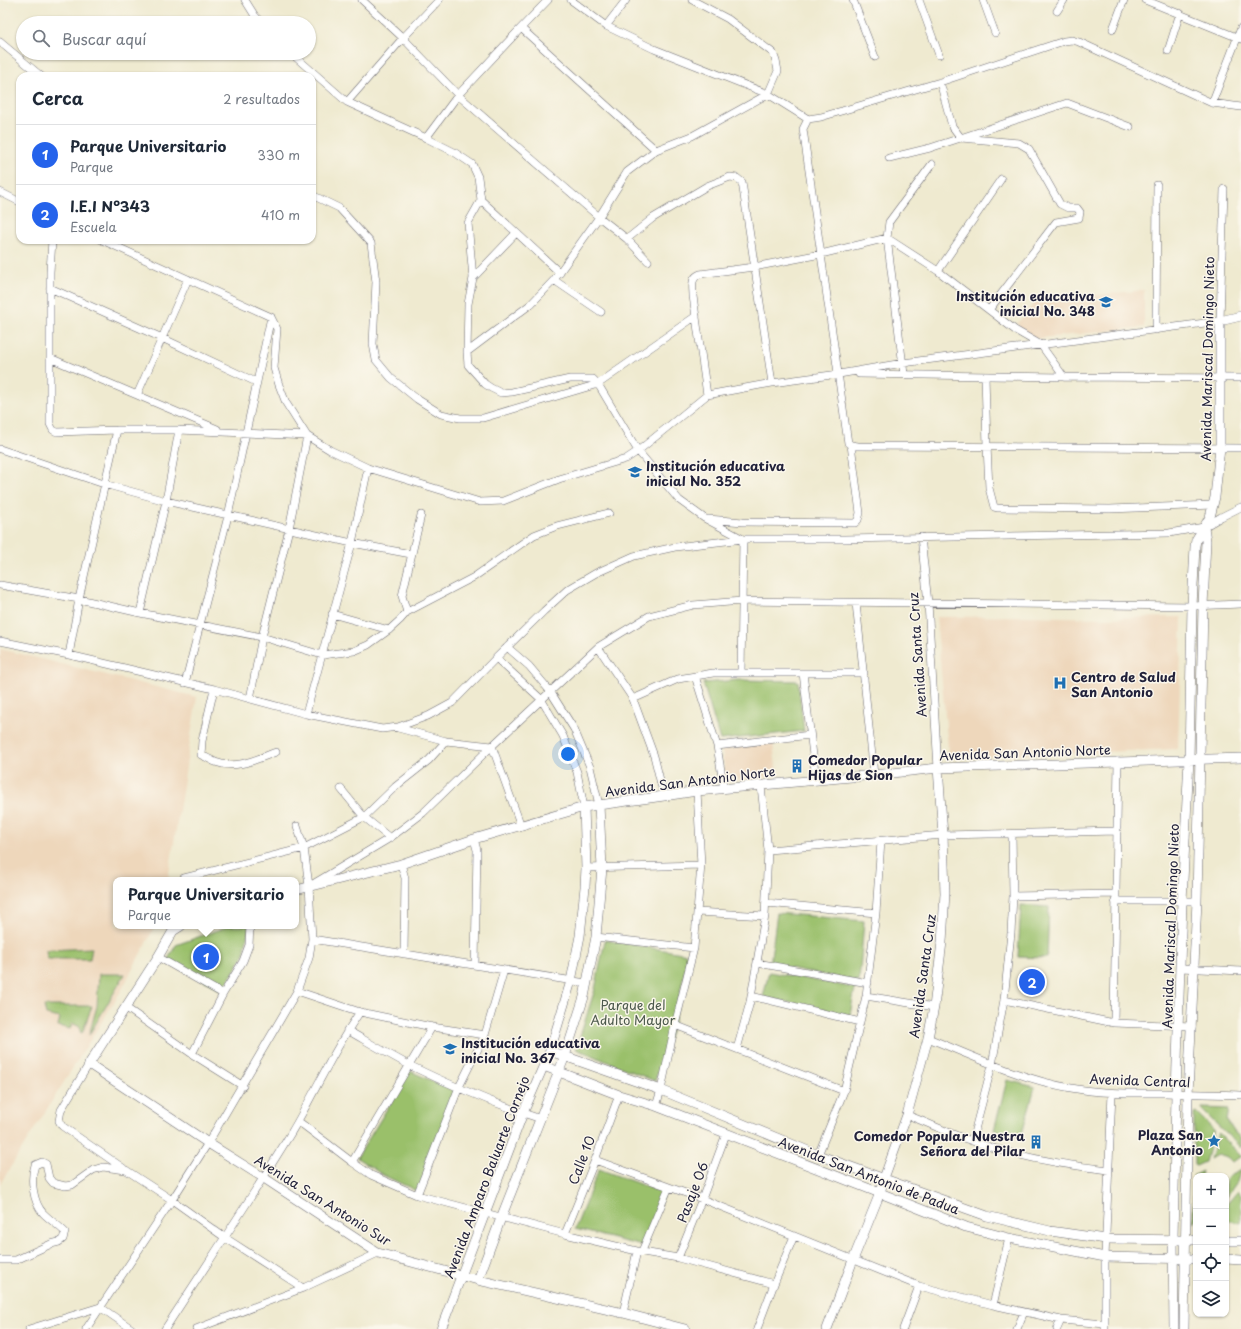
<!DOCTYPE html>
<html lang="es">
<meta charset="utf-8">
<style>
:root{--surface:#fff;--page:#f2f2f3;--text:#1f2937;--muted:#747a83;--line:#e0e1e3;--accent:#2563eb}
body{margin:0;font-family:"Playpen Sans",sans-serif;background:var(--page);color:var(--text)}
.controls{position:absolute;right:12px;bottom:12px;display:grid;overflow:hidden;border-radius:8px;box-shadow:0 1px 3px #0004}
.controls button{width:36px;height:36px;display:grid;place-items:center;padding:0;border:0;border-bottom:1px solid var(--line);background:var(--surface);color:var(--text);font:20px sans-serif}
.you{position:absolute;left:568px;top:754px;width:14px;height:14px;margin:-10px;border:3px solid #fff;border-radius:50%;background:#1a73e8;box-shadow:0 0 0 6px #1a73e833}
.badge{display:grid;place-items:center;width:26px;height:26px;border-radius:50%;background:var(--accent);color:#fff;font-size:13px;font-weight:700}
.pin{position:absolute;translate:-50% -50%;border:2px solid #fff;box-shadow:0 1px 4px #0006}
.popup{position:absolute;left:113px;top:877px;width:186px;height:52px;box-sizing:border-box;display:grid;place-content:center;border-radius:8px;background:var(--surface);filter:drop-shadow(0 1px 3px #0005);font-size:13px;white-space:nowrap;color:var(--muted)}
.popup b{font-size:15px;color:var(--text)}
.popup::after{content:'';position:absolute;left:50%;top:100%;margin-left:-8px;border:8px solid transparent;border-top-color:var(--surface)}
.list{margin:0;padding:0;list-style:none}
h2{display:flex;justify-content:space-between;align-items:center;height:52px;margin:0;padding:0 16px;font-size:17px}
h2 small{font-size:13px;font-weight:400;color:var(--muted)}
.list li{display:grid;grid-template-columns:26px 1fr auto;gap:12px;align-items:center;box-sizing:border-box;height:60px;padding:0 16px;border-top:1px solid var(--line)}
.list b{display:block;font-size:15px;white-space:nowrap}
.list p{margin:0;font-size:13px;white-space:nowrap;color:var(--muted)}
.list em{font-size:13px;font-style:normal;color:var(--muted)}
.icon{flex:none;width:22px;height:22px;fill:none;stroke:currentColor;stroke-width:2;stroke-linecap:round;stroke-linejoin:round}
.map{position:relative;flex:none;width:1241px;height:1329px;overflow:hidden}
.search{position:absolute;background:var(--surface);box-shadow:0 1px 3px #0004;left:16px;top:16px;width:300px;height:44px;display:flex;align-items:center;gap:10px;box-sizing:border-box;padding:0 14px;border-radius:22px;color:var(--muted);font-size:15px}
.panel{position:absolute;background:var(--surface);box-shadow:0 1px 3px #0004;left:16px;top:72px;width:300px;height:172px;border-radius:12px}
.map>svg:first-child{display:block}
</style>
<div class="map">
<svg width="1241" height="1329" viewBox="0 0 1241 1329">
<rect width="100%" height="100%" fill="#fbf7ec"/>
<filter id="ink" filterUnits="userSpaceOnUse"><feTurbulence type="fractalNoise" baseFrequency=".025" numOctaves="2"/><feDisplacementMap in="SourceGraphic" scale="8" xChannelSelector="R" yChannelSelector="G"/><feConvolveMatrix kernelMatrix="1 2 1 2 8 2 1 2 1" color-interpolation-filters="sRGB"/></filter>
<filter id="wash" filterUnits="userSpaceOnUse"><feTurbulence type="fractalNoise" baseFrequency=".012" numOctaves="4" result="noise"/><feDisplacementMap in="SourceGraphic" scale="16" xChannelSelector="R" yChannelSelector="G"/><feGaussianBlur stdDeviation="0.9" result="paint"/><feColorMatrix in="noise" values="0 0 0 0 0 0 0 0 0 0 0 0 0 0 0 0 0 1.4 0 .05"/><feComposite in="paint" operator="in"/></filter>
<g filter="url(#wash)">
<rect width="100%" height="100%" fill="#efead0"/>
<path fill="#eed7bb" d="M 1144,290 L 1144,327 L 1032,339 L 1017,324 L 1035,302 Z
M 1028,616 L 1099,618 L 1182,617 L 1178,749 L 949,758 L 936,617 Z
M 0,649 L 197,697 L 168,880 L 116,880 L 116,926 L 155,926 L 121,991 L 0,1184 Z
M 773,743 L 777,775 L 726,781 L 722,750 Z"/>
<path fill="#9ac06b" stroke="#5e7153" d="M 738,680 L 798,681 L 804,731 L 720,740 L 703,683 Z
M 1021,905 L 1049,907 L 1047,958 L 1018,957 Z
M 777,913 L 864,921 L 859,982 L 770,964 Z
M 229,926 L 249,926 L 244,955 L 222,991 L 168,959 L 176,945 Z
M 605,940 L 688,954 L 674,1023 L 655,1081 L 576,1049 L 595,989 Z
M 92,948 L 90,959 L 47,959 L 46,950 Z
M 769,972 L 855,988 L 850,1015 L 763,997 Z
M 99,974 L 125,974 L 89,1035 L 97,1006 Z
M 44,1006 L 92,1006 L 82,1033 L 80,1032 L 80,1027 L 72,1023 L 70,1029 L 58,1026 L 60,1018 L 46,1015 Z
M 410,1071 L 455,1091 L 419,1192 L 383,1175 L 357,1158 Z
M 1007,1080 L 1035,1087 L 1021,1137 L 994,1130 Z
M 1202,1108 L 1229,1109 L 1227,1121 L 1235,1133 L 1241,1137 L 1241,1148 L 1202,1110 Z
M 1196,1112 L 1214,1130 L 1205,1162 L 1196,1166 L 1194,1165 L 1194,1113 Z
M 1218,1133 L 1241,1156 L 1241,1157 L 1232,1162 C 1226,1154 1218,1153 1210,1159 Z
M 599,1169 L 664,1193 L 642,1246 L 575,1229 Z
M 1241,1169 L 1237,1182 L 1226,1197 L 1226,1180 L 1231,1174 Z
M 1202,1171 L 1201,1176 L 1196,1176 L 1196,1221 L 1193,1223 L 1194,1175 Z
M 1238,1191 L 1241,1195 L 1241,1223 L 1228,1220 L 1226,1215 L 1226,1205 Z"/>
</g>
<g filter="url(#ink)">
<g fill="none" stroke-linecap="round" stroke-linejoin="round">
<g stroke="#6a686f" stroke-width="8">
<path id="minor" d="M 245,0 L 255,16 L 262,23
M 362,0 L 403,38 L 458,95 L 521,28 L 656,150
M 571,0 L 606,26 L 654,49 L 768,94 L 808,119 L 821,117 L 940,82 L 1064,41 L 1072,40 L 1079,42 L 1212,103 L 1241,107
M 853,0 L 875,57
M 919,0 L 939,55
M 983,0 L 995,33
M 1145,0 L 1241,39
M 1057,11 L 1064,0
M 606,26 L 626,0
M 521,28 L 548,0
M 1113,29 L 1124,0
M 0,42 L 41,76
M 1168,51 L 1180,13
M 291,53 L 347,102 L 426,138 L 454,152 L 472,164 L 478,177 L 481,200 L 468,223 L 473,278 L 468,304 L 467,352 L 531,304 L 554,280 L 599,217 L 627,172 L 656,150 L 692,136 L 768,94 L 778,71 L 776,61 L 773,53 L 728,19 L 692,0
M 940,82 L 952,126 L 961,138 L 1019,143 L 1029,149 L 1060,204 L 1068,208 L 1077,208 L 1080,212 L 1079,218 L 1056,222 L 989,310
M 347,102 L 403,38 L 439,0
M 1212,103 L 1241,28
M 808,119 L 803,129 L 848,443 L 851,445 L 858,446 L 1241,448
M 426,138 L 458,95 L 599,217 L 627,239 L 653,218 L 707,186 L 730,177 L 737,178 L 742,182 L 772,383
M 889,158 L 930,148 L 1067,103 L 1130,127
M 0,192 L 20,202
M 312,195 L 339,208 L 371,243 L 376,282 L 373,344 L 376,360 L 391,378 L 417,399 L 441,414 L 460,418 L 483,418 L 598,384 L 696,316
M 481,200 L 560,273
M 627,239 L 648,261
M 52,240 L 50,272 L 50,424 L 53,430 L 57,432 L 117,430 L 179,430 L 307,436
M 102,240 L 271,317 L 277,329 L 274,368 L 279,385 L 286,403 L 307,436 L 330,450 L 368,468 L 480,502 L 503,501 L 559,479 L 626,459 L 638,451 L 707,395 L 772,383 L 839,374 L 903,363 L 1220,321 L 1224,189
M 938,271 L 1001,179
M 473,278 L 516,233
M 554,280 L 601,312
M 50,288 L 162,338 L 256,382
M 1156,330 L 1157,185
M 467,352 L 468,365 L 485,384 L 491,388 L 501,393 L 512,392 L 570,379 L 593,379 L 598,384 L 638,451 L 679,500 L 704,518 L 743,539 L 741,673
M 50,358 L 217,429
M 859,374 L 1064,377 L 1241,378
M 904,374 L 887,238 L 889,222 L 932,164
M 985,376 L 987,446 L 989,488 L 994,507 L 998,508 L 1110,509 L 1213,505
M 137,395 L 188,279
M 707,395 L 693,296 C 693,287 690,278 700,274 L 754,267 L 821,254 L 887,238 L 938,271 L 1015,330 L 1041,345 L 1064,377
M 0,449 L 104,484 L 166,501 L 352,543 L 411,554
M 708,519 L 743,522 L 855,523 L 858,520 L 860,513 L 851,445
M 921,537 L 928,603 L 938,768
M 0,585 L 79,599 L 140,613 L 262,637 L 322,655 L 354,651 L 368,645 L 389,630 L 400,620 L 407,612 L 402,596 L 421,515
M 856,603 L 874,775
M 407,612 L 474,577 L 534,535 L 557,526 L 609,513
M 140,613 L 166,501 L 179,430
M 332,614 L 389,630
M 0,641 L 69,655 L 214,689 L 306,714 L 382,729 L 398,727 L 428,716 L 452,703 L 496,658 L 544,611 L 567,590 L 596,573 L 634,556 L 675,547 L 743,539 L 844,539 L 1169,533 L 1204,527 L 1221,517 L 1241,507
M 507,647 L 529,666 L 550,691 L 574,729 L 590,767 L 599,805
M 598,647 L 633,699 L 654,756 L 664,796
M 69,655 L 79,599 L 117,430
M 496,658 L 541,699 L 563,736 L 577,772 L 584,807
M 803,673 L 816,780
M 695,676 L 717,746 L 724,789
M 185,683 L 228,516 L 271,317
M 214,689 L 202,741 L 201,755 C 206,757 211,760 215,762 C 236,770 257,759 276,752
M 250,699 L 262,637 L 289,529 L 307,436
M 633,699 L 678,679 L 713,673 L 864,673
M 306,714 L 352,543 L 368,468
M 717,746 L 810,735
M 341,789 L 364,817 L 390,838
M 521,826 L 492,746 L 598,647 L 649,616 L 693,605 L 742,601 L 1192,606 L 1241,604
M 474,839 L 477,850 L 475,965
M 768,850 L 943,835 L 1116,831
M 401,864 L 405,878 L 404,954
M 586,868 L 701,865
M 184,878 L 304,848 L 364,817 L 395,787 L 429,760 L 446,741
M 313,884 L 390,838 L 423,813 L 492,746 L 446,741 L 398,728
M 1013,896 L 1115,894
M 1115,901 L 1197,901
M 766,903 L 876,913
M 697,912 L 765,916
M 596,937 L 694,948
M 312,939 L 586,983
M 158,957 L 223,994
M 757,963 L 868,983
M 1181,968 L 1241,971
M 297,991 L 360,1012 L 432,1027 L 485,1035
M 751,996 L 860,1022
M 866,996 L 934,1007
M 1004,1000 L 1114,1023 L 1192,1026
M 125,1007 L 192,1054 L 243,1086
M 1114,1023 L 1118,761
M 675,1025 L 844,1091
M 347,1030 C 368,1042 388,1054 409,1065 C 450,1085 498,1105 541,1119
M 928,1038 C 975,1057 1021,1079 1071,1088 C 1102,1094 1134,1093 1165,1093 C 1190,1094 1216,1094 1241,1095
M 737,1049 L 750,1002 L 765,916 L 768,850 L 761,786
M 192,1054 L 223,994 L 243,961 L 249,945 L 250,926
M 89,1064 L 61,1110 L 59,1121 L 62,1126 L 123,1168
M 656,1106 L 661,1090 L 675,1025 L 694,948 L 701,865 L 697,791
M 907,1115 C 929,1123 950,1134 972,1141 C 1016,1157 1063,1165 1109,1170
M 298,1121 L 352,1162 L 371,1175 L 417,1195 L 565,1234 L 637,1251 L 678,1258 L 774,1284
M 972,1141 L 992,1065 L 1004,1000 L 1011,933 L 1013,896 L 1012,834
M 818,1155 L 844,1091 L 866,996 L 876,913 L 881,841
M 595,1160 L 702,1199 L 919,1286 L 993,1305 L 1061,1320 L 1105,1324
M 352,1162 L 432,1027
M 417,1195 L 459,1087 L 485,1035 L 504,970
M 565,1234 L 595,1160 L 619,1095
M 642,1251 L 669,1187
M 678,1258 L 702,1199 L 726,1134
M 0,1260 L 16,1260 L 51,1244 L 59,1242 L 63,1239 L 65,1232 C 58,1225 50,1220 43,1213 C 33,1202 30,1179 35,1165 L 42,1162 L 46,1164 L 49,1178 L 53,1183 L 65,1186 L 72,1185 L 93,1170 L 103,1167 L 126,1170 L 172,1200 L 224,1237 L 303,1288
M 993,1305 L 1009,1238
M 623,1313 L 637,1251
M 29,1329 L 100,1307 L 132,1329
M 86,1329 L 172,1200 L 208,1143 L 297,991 L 309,958 L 312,939 L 309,886 L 304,848 L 297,826
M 165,1329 C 207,1264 251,1199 291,1133 C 315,1093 333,1050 360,1012
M 196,1329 L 303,1288 L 378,1253
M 757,1329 L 774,1284 L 794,1236
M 903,1329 L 919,1286
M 1017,1329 L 1024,1312
M 1057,1329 L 1061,1320
M 1105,1329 L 1105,1257 L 1112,1093"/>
</g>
<g stroke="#6a686f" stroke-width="10">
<path id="tertiary" d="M 296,890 L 401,864 L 474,839 L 584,807 L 664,796 L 697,791 L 874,775 L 938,768 L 1241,758
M 181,926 L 173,931 L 158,957 L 89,1064 L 208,1143 L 264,1178 L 378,1253 L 478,1280 L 623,1313 L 685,1329
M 550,1051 L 661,1090 L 818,1155 L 987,1216 L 1050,1231 L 1106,1239 L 1196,1240
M 544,1066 L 619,1095 L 656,1106 L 880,1193 L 966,1227 L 1009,1238 L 1105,1257 L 1196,1259
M 1226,1241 L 1241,1241
M 1226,1259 L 1241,1260
M 478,1280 L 501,1218 L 565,1056 L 584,997 L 596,937 L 602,868 L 599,805
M 441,1329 L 523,1113 L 550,1051 L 571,981 L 580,936 L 585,887 L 586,868 L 584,807
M 827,1329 L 853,1260 L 880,1193 L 884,1178 L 907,1115 L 928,1038 L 934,1007 L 942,942 L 945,893 L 943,835 L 938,768
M 1174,1329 L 1173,1239 L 1176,1094 L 1182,901 L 1189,759 L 1192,606 L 1195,546 L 1196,540 L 1210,517 L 1215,497 L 1220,447 L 1220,321 L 1241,316
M 1184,1329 L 1188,1094 L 1197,901 L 1203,606 L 1206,541 L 1204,527"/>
</g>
<use href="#minor" stroke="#fff" stroke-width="7"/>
<use href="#tertiary" stroke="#fff" stroke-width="9"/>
</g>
</g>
<defs>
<g id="school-bare" transform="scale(1.08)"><path d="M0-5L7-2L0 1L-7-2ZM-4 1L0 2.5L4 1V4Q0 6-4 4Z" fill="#1f6fb2" stroke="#fbf7ec" stroke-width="2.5" paint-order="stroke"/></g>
<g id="hospital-bare" transform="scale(1.08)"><path d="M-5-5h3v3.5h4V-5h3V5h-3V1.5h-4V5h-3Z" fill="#1f6fb2" stroke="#fbf7ec" stroke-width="2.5" paint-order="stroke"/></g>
<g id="building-bare" transform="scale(1.08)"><path d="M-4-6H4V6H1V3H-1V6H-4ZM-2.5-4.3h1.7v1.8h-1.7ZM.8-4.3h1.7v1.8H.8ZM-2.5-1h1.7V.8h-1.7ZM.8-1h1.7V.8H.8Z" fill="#1f6fb2" stroke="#fbf7ec" stroke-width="2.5" paint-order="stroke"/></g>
<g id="sight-bare" transform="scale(1.08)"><path d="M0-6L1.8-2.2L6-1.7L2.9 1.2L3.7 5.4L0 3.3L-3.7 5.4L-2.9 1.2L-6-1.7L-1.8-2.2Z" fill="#1f6fb2" stroke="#fbf7ec" stroke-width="2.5" paint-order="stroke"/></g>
</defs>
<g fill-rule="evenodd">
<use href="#school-bare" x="1106" y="302"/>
<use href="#school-bare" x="635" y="472"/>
<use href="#hospital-bare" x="1060" y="683"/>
<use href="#building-bare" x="797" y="766"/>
<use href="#school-bare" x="450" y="1049"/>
<use href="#sight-bare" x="1214" y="1141"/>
<use href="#building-bare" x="1036" y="1142"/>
</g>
<g text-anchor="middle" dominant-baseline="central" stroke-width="3" stroke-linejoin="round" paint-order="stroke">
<g font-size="13" font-weight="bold" fill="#22223b" stroke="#fbf7ec" text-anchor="start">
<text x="1095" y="295" text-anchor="end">Institución educativa<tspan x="1095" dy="15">inicial No. 348</tspan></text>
<text x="646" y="465">Institución educativa<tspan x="646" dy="15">inicial No. 352</tspan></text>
<text x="1071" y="676">Centro de Salud<tspan x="1071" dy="15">San Antonio</tspan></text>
<text x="808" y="759">Comedor Popular<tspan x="808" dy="15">Hijas de Sion</tspan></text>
<text x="461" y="1042">Institución educativa<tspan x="461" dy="15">inicial No. 367</tspan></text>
<text x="1203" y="1134" text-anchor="end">Plaza San<tspan x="1203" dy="15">Antonio</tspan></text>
<text x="1025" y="1135" text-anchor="end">Comedor Popular Nuestra<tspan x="1025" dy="15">Señora del Pilar</tspan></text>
</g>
<g font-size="13" fill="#22223b" stroke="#fbf7ec">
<text transform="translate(1207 359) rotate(-89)">Avenida Mariscal Domingo Nieto</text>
<text transform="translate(917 655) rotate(-94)">Avenida Santa Cruz</text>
<text transform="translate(1025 752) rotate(-2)">Avenida San Antonio Norte</text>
<text transform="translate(690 781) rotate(-7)">Avenida San Antonio Norte</text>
<text transform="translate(1170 926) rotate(-88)">Avenida Mariscal Domingo Nieto</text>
<text transform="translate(922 976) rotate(-82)">Avenida Santa Cruz</text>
<text transform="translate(1140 1080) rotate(2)">Avenida Central</text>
<text transform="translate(581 1160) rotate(-69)">Calle 10</text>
<text transform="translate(869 1175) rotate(21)">Avenida San Antonio de Padua</text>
<text transform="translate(486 1177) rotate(-69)">Avenida Amparo Baluarte Cornejo</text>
<text transform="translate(692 1192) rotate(-69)">Pasaje 06</text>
<text transform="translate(323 1200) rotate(32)">Avenida San Antonio Sur</text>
</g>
<g font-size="13" fill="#4c594c" stroke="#fbf7ec">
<text x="633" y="1004">Parque del<tspan x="633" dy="15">Adulto Mayor</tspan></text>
</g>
</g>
</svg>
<div class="controls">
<button>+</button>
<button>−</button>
<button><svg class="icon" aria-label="locate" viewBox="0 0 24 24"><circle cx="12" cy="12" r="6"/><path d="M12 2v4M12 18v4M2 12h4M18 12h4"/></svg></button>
<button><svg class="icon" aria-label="layers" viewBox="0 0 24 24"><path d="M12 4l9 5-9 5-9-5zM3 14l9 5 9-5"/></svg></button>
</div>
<div class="you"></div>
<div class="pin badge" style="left:206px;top:957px">1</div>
<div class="popup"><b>Parque Universitario</b>Parque</div>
<div class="pin badge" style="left:1032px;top:982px">2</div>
<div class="search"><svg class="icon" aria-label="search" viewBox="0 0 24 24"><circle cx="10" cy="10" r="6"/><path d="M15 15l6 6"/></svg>Buscar aquí</div>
<section class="panel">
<h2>Cerca<small>2 resultados</small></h2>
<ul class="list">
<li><span class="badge">1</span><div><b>Parque Universitario</b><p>Parque</p></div><em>330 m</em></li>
<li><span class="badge">2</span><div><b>I.E.I N°343</b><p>Escuela</p></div><em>410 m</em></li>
</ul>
</section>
</div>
